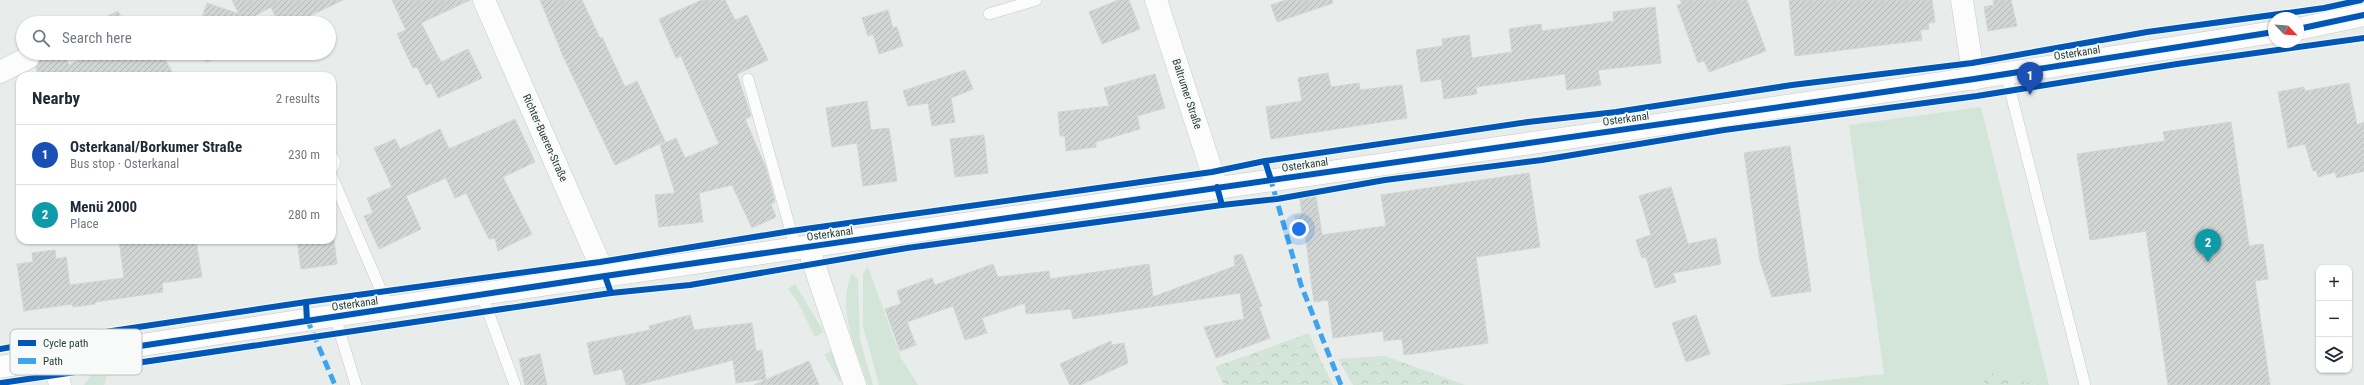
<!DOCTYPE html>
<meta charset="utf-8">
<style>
:root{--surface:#fff;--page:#f6f6f7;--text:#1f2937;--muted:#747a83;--line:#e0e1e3;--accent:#1a73e8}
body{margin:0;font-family:"Roboto Condensed",sans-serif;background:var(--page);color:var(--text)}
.controls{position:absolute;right:12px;bottom:12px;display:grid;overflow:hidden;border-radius:8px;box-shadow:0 1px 3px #0004}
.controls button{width:36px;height:36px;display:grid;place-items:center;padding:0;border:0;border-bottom:1px solid var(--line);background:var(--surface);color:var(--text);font:20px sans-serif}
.compass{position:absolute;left:2268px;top:12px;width:36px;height:36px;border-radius:50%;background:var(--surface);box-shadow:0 1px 3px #0004;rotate:115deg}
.you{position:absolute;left:1299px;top:229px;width:14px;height:14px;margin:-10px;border:3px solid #fff;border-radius:50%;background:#1a73e8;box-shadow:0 0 0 6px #1a73e833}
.badge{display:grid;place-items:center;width:26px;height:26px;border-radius:50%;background:var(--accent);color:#fff;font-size:13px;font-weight:700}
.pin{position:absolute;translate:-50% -33px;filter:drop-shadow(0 1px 2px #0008)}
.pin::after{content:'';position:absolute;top:21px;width:14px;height:12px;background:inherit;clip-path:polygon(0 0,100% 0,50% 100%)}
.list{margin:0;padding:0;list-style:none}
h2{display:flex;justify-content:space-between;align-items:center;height:52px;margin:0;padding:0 16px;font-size:17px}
h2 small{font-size:13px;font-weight:400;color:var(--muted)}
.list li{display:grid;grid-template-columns:26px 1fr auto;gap:12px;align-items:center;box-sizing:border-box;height:60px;padding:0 16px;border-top:1px solid var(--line)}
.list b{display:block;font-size:15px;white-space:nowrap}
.list p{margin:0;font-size:13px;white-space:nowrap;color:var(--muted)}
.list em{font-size:13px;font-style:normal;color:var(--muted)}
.icon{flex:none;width:22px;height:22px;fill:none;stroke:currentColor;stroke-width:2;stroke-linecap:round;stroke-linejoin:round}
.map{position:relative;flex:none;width:2364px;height:385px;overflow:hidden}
.search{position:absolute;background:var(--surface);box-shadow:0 1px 3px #0004;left:16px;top:16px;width:320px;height:44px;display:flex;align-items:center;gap:10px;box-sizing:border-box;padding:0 14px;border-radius:22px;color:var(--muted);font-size:15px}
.panel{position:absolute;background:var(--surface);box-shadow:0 1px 3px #0004;left:16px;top:72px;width:320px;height:172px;border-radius:12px}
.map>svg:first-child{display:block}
</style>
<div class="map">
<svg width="2364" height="385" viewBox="0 0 2364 385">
<defs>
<pattern id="forest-crowns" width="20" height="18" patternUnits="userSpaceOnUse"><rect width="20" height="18" fill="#d3e4d9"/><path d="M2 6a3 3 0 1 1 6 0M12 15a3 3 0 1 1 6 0" fill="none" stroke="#b5c5bb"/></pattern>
<pattern id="building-hatch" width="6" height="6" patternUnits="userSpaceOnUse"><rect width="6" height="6" fill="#d1d5d4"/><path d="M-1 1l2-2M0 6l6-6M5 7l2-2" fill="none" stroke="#b3b8b7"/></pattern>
</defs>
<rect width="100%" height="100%" fill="#e8edeb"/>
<path fill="#d3e4d9" d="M 1981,107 L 2049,385 L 2037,385 L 1982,370 L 1985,385 L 1780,385 L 1884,374 L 1849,125 Z
M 868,267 L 901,358 L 918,385 L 879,385 L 863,326 L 863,273 Z
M 852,273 L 858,280 L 860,340 L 873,385 L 868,385 C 857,352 836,308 852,273 Z
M 795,284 L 824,332 L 815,337 L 798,303 L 788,289 Z
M 832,351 L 844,379 L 839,381 L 824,354 Z
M 108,373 L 104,385 L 84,385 L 91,375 Z"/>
<path fill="url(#forest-crowns)" d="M 1309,333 L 1321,361 L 1333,385 L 1224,385 L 1215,367 Z
M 1385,356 L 1465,385 L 1353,385 L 1338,359 Z
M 1981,370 L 2037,385 L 1985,385 Z"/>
<path fill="url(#building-hatch)" stroke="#d1d6d4" d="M 232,0 L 343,0 L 295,23 L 278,23 L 271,7 L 242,23 L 200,23 L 207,3 L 239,14 Z
M 392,0 L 470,0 L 421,23 L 441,62 L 468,49 L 482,78 L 438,98 L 431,83 L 426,85 L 417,67 L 413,68 L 397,34 L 406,30 Z
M 540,0 L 582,0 L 600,38 L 602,37 L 625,87 L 637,81 L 665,141 L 615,165 L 563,56 Z
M 702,0 L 725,0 L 735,20 L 747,15 L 768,60 L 737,74 L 751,116 L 745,119 L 766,168 L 775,202 L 771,204 L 776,217 L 752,228 L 732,185 L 699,193 L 703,222 L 659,227 L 655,195 L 675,193 L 660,145 L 676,138 L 685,158 L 719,144 L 681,56 L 676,58 L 659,19 Z
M 1118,0 L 1129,0 L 1140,29 L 1102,44 L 1089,12 Z
M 1286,0 L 1332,0 L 1333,3 L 1277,22 L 1271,5 Z
M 1680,0 L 1747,0 L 1766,51 L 1709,72 L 1704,61 L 1698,63 L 1677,5 L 1682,4 Z
M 1789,0 L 1932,0 L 1935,22 L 1928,23 L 1929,29 L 1920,30 L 1922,40 L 1795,56 Z
M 1993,0 L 2011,0 L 2017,26 L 1988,31 L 1984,7 L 1994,5 Z
M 1655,7 L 1661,63 L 1598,70 L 1601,85 L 1567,90 L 1565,74 L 1476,87 L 1477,94 L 1444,99 L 1441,79 L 1421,82 L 1416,50 L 1443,46 L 1442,39 L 1469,35 L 1472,58 L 1512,52 L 1509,29 L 1541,24 L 1542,31 L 1614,21 L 1613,12 Z
M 888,10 L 893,28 L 897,27 L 903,46 L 879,54 L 873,34 L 868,36 L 862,18 Z
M 118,11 L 124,23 L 97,23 L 96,22 Z
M 39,53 L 64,53 L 69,65 L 94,53 L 162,53 L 174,76 L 40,76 L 36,68 L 40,59 Z
M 201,53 L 230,53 L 206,62 Z
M 965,70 L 973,89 L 951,98 L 955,122 L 932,126 L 928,103 L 908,106 L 903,91 Z
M 1328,73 L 1331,87 L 1359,83 L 1360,90 L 1402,85 L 1407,118 L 1271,139 L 1266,107 L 1302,101 L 1298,78 Z
M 1155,74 L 1165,108 L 1137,116 L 1140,129 L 1096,142 L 1096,147 L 1066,151 L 1065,136 L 1060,136 L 1058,112 L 1109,106 L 1104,88 Z
M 2349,83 L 2357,125 L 2364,122 L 2364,171 L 2337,178 L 2335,172 L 2318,177 L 2316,170 L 2313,171 L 2305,144 L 2288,148 L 2278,92 L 2304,87 L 2305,91 Z
M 867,101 L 871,130 L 889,128 L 897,181 L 863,186 L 857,143 L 832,147 L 826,108 Z
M 515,119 L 535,162 L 503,177 L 532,234 L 498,251 L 495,238 L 489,239 L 466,193 L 455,198 L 446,178 L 406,196 L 421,229 L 379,249 L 364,216 L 373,213 L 367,198 L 392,187 L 374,148 L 395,139 L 400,149 L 440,129 L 449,149 Z
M 2231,122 L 2249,246 L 2263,244 L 2268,279 L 2255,281 L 2270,385 L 2168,385 L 2146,231 L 2090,240 L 2077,154 L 2165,141 L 2163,132 Z
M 984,135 L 988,173 L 955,177 L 950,139 Z
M 1790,146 L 1811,291 L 1772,297 L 1760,261 L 1744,153 Z
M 1529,173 L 1540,247 L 1476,257 L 1488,343 L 1404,355 L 1402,339 L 1384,341 L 1383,331 L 1333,338 L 1328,300 L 1314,302 L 1305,234 L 1298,235 L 1295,216 L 1302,215 L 1299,192 L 1315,190 L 1322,235 L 1386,226 L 1381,195 Z
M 1671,187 L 1688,244 L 1716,238 L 1721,264 L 1673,273 L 1676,282 L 1655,288 L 1646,257 L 1642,258 L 1636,240 L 1651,235 L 1639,196 Z
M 119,240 L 196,240 L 202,277 L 162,283 L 163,292 L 95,302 L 95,304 L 73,307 L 72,304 L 24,311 L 17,264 L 33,262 L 32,253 L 55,250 L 56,259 L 66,257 L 70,285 L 124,278 Z
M 297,240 L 334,240 L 337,264 L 301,269 Z
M 1242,254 L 1262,306 L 1259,307 L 1270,338 L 1216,358 L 1204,327 L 1244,319 L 1240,293 L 1073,319 L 1071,309 L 1026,314 L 1025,303 L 982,318 L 987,333 L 965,340 L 953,306 L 907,322 L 916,345 L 900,351 L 885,309 L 901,304 L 897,291 L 932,278 L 935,285 L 993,264 L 998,277 L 1049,271 L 1050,279 L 1149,264 L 1153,297 L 1235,266 L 1234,256 Z
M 690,315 L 694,330 L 752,323 L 756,351 L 762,350 L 766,379 L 736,383 L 733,360 L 637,385 L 626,385 L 622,369 L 594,375 L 587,343 L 650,330 L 649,326 Z
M 1696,315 L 1710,354 L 1686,362 L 1672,323 Z
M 1111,341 L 1112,345 L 1124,343 L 1128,363 L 1080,385 L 1070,385 L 1060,364 Z
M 540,354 L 547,385 L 525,385 L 519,359 Z
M 809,361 L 819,385 L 754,385 Z"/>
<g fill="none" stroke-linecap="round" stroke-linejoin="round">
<g stroke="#c5cac8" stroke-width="12">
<path id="service" d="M 989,14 L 1036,0
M 2006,74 L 2085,385
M 748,79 L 796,249
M 332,156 L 335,162 L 332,169
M 332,177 L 389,309
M 482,295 L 515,385
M 335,317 L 356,385"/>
</g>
<g stroke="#c5cac8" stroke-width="23">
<path id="minor" d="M 484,0 L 605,276
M 1156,0 L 1217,187
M 1962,0 L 1974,79
M 0,72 L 28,58
M 808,247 L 855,385
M 54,359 L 60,385"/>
</g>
<g stroke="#c4cac8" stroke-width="23">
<path id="secondary" d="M 2298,29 L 2364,15
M 0,367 C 757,248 1517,151 2274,32"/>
</g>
<use href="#service" stroke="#fcfcfc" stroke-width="11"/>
<use href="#minor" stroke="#fcfcfc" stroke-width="22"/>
<use href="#secondary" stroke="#fcfcfc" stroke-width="22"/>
<path stroke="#3ea4ec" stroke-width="5" stroke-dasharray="10 5" stroke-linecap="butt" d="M 1270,177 L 1301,285 L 1341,385
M 307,319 L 335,385"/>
<g stroke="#f7faf9" stroke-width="8">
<path id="cycleway" d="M 2298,29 L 2364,15
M 1271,180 L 1265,161 L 1528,122 L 1616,112 L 1792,85 L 1972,63 L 2147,32 L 2324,8 L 2361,0
M 1222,205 L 1277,199 L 1385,180 L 1542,160 L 1724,130 L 1977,96 L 2177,64 L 2364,38
M 611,293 L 690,285 L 907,248 L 1222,205 L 1217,187
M 306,302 L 51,340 L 54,359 L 605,276 L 1974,79 L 2274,32
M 307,321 L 306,302 L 600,262 L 791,231 L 1212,172 L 1265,161
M 0,349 L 51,340
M 1,383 L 611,293 L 605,276"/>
</g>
<use href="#cycleway" stroke="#0057b8" stroke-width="6"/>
</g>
<g text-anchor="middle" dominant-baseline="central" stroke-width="3.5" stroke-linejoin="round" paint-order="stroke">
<g font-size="11" fill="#273e39" stroke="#f7faf9">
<text transform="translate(2077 53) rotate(-9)">Osterkanal</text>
<text transform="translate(1187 94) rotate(72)">Baltrumer Straße</text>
<text transform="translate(1626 119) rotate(-8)">Osterkanal</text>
<text transform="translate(545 138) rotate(66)">Richter-Bueren-Straße</text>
<text transform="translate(1305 165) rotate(-8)">Osterkanal</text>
<text transform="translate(830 234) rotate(-8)">Osterkanal</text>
<text transform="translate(355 304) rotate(-8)">Osterkanal</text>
</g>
</g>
<rect x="10" y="329" width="132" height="46" rx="6" fill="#f7faf9" stroke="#b9c2bf" stroke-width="1"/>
<rect x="18" y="340" width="18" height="6" fill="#0057b8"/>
<rect x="18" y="358" width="18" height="6" fill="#3ea4ec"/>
<g font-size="11" fill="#273e39">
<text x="43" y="347">Cycle path</text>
<text x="43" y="365">Path</text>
</g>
</svg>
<div class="controls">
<button>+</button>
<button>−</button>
<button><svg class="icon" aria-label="layers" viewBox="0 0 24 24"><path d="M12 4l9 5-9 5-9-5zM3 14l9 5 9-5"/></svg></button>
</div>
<svg class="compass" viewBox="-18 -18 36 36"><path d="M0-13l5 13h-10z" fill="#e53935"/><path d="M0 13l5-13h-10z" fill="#747a83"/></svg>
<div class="you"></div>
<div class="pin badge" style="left:2030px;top:95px;background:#1a4fb4">1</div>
<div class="pin badge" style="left:2208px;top:262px;background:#0f9aa8">2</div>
<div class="search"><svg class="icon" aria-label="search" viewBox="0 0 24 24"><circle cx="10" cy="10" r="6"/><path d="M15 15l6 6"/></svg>Search here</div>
<section class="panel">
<h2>Nearby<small>2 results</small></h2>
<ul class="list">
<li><span class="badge" style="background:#1a4fb4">1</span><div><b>Osterkanal/Borkumer Straße</b><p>Bus stop · Osterkanal</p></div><em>230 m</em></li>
<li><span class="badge" style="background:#0f9aa8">2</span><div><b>Menü 2000</b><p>Place</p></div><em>280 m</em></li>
</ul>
</section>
</div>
